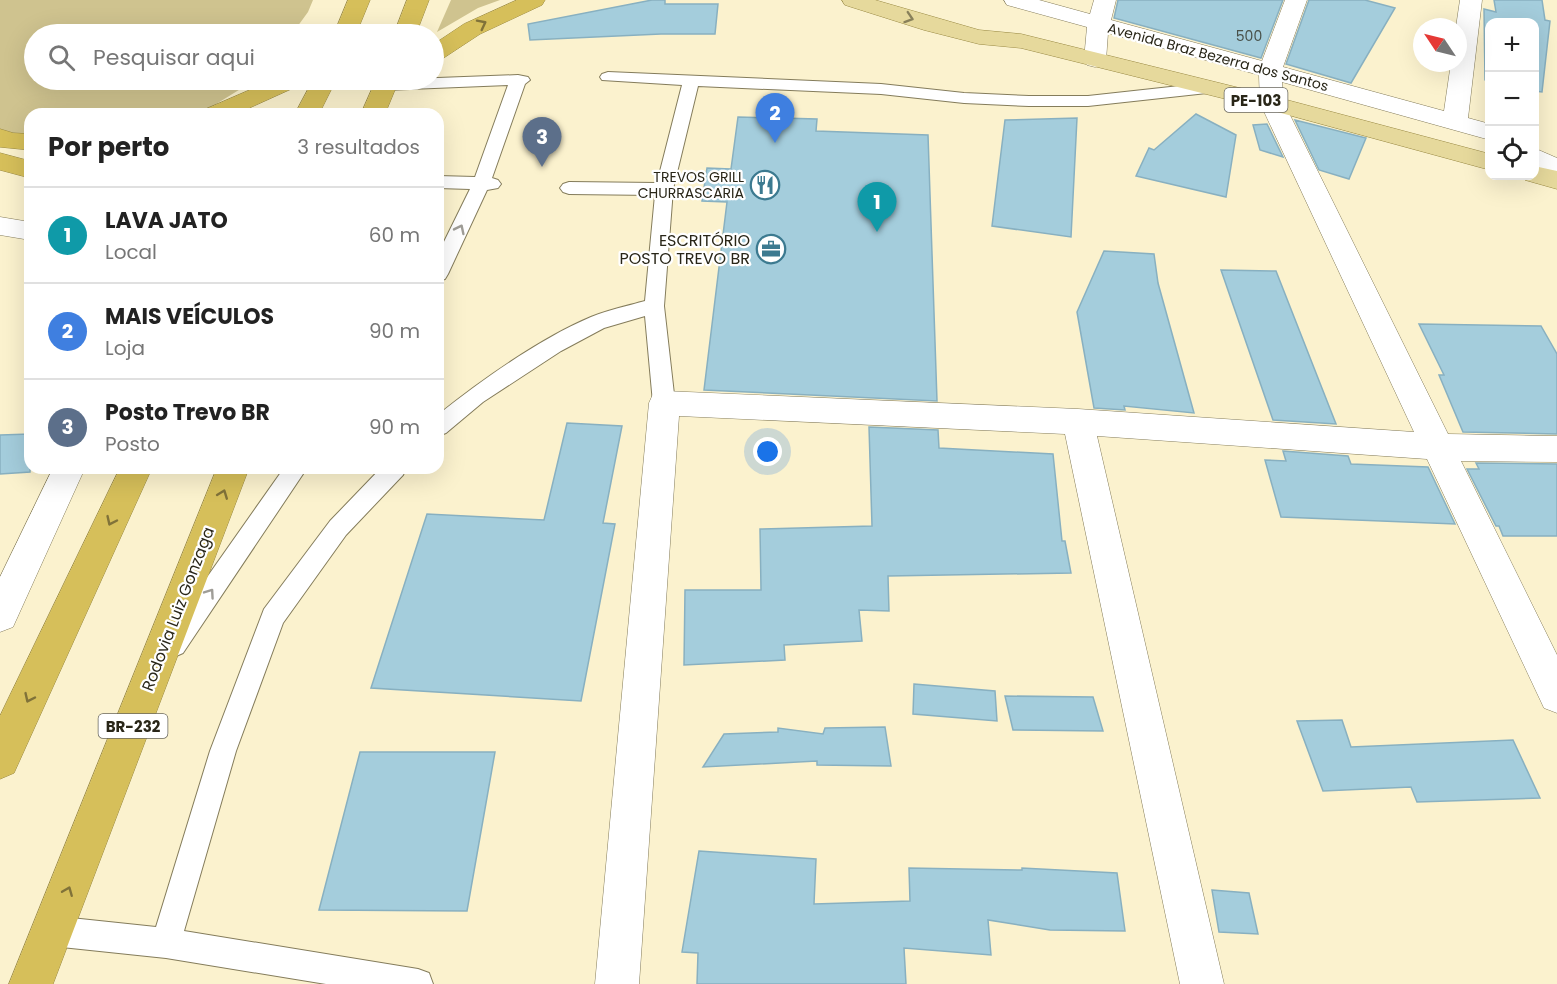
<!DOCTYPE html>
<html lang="pt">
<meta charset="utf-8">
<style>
:root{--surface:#fff;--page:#f6f6f6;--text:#222;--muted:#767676;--line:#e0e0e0;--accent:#0f766e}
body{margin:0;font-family:Poppins,sans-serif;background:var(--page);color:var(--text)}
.controls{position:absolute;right:18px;top:18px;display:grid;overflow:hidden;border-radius:12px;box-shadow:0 6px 24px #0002}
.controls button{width:54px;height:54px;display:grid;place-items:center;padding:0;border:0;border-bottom:2px solid var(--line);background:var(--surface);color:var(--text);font:30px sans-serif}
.compass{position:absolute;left:1413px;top:18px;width:54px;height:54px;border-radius:50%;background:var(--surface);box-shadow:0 6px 24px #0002;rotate:305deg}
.you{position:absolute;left:768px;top:452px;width:21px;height:21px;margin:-15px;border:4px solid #fff;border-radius:50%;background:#1a73e8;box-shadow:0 0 0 9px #1a73e833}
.badge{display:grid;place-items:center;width:39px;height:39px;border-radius:50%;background:var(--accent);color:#fff;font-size:20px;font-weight:700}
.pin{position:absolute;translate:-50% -50px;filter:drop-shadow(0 2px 3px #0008)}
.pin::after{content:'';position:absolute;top:32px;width:21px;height:18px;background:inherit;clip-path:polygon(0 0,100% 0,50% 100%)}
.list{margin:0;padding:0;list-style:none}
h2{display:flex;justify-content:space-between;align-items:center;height:78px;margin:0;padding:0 24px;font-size:26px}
h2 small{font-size:20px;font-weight:400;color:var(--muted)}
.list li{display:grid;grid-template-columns:39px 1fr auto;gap:18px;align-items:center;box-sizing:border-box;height:96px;padding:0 24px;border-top:2px solid var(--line)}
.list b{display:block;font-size:22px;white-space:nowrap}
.list p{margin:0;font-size:20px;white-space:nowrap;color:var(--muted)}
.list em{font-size:20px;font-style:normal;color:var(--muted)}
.icon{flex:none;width:33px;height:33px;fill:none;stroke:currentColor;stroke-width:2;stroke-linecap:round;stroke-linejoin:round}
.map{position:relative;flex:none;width:1557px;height:984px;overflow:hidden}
.search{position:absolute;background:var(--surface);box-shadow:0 6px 24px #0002;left:24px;top:24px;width:420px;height:66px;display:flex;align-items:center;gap:15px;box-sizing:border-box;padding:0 21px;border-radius:33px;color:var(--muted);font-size:22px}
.panel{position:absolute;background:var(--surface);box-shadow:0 6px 24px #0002;left:24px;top:108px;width:420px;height:366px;border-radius:18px}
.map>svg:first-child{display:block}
</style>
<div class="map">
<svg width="1557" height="984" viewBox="0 0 1557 984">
<rect width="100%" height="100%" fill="#fbf2ce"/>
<path fill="#cfc38f" d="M 0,0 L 313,0 L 308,12 L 292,34 L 34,34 L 34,80 L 255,80 L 200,114 L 30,114 L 30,136 L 0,132 Z
M 451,0 L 500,0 L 478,8 L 437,32 Z"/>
<path fill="#a4cddc" stroke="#88b0c0" stroke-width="1.5" d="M 652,0 L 665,0 L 665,4 L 718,4 L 715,34 L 661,34 L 530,40 L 528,24 Z
M 1118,0 L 1283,0 L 1261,58 L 1114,18 Z
M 1309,0 L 1365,0 L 1395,8 L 1351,83 L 1286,64 Z
M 1494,0 L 1542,0 L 1545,20 L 1550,21 L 1542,92 L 1534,91 L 1534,22 L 1490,22 L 1490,81 L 1485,80 L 1484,9 L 1496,12 Z
M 1196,114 L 1236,135 L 1226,197 L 1136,176 L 1149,148 L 1154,150 Z
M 738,117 L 817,119 L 816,131 L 928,135 L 937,401 L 704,390 L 727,202 L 702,201 L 707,168 L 731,169 Z
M 1077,118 L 1071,237 L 992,226 L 1005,120 Z
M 1295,120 L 1366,138 L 1349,179 L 1319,170 Z
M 1267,124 L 1283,157 L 1260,150 L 1253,125 Z
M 1104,251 L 1154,254 L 1158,283 L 1194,413 L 1124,406 L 1125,410 L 1094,408 L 1077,312 Z
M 1221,270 L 1276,271 L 1336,424 L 1273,420 Z
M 1419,324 L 1541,326 L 1557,354 L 1557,434 L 1463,432 L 1439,375 L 1444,375 Z
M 567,423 L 622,426 L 603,523 L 615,524 L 581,701 L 371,688 L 427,514 L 544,520 Z
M 869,427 L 938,430 L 939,448 L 1053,454 L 1062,541 L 1065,541 L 1071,573 L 888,576 L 889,611 L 859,610 L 862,641 L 784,645 L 785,660 L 684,665 L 685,590 L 761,590 L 760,529 L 872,526 Z
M 30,434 L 30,472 L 0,474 L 0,435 Z
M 1283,451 L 1348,456 L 1351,464 L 1428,467 L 1455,524 L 1281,517 L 1265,460 L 1286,461 Z
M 1476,463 L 1557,464 L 1557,536 L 1503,536 L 1499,526 L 1496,526 L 1467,469 L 1479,469 Z
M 914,684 L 995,691 L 997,721 L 913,714 Z
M 1005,696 L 1093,697 L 1103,731 L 1013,730 Z
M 1342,720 L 1351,747 L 1513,740 L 1540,798 L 1417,802 L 1411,787 L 1323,791 L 1297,721 Z
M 885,727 L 891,766 L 817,765 L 817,761 L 703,767 L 724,734 L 778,732 L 778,728 L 823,734 L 825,728 Z
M 360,752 L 495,752 L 467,911 L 319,910 Z
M 699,851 L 816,859 L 814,904 L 910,901 L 909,868 L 1022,870 L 1022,868 L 1117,873 L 1125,931 L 1050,930 L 988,920 L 991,955 L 904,948 L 906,984 L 697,984 L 698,953 L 682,952 Z
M 1212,890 L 1249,893 L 1258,934 L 1219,932 Z"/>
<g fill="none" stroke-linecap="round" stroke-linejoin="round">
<g stroke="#847c5b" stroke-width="2">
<path id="lane" d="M 608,72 L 881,84 L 964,93 L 1029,96 L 1088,96 L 1207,83 L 1215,88 L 1207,93 L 1088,106 L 1029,106 L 964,103 L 881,94 L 698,86 L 673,189 L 664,306 L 675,403 L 671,409 L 664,411 L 657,409 L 653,403 L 645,316 L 604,328 L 561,351 L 483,402 L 446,433 L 438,436 L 438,415 C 480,381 541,338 591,317 C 608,310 627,306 645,301 L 655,195 L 569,194 L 563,192 L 560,188 L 563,184 L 569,182 L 657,183 L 682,85 L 602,80 L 600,77 L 602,74 Z
M 518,75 L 528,77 L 530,80 L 525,84 L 492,178 L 498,180 L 501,184 L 498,188 L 487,190 L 448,274 L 445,279 L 438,281 L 438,254 L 470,189 L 438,188 L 438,176 L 475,177 L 508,85 L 385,90 L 377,85 L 385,80 Z
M 284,468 L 307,468 L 183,653 L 174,657 L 165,653 L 162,645 L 165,637 Z
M 381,468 L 406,468 L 403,475 L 346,535 L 283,623 L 236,751 L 184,931 L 418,969 L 429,973 L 433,984 L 326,984 L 166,958 L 52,946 L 42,941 L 37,931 L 42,921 L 52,916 L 156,927 L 210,751 L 264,609 L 330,521 Z"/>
</g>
<g stroke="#847c5b" stroke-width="1">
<path id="street" d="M 1004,0 L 1039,0 L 1090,14 L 1094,0 L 1116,0 L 1111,20 L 1262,61 L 1285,0 L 1307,0 L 1283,67 L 1444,111 L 1451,63 L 1458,63 L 1456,27 L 1460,0 L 1482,0 L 1468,118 L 1490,124 L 1490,140 L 1282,82 L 1284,103 L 1448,434 L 1557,436 L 1557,462 L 1461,461 L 1557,655 L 1557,713 L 1544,708 L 1427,459 L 1097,436 L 1224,984 L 1180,984 L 1065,434 L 679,416 L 639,984 L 595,984 L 649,403 L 653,394 L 664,391 L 1078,409 L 1414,432 L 1260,103 L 1259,75 L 1108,33 L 1106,60 L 1103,65 L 1095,67 L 1087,65 L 1084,60 L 1087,27 L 1007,5 Z
M 1534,148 L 1557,158 L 1557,177 L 1534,167 Z
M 0,217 L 30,222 L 30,240 L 0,235 Z
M 53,468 L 85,468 L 13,627 L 0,632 L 0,577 Z"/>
</g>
<g stroke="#998943" stroke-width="1">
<path id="primary" d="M 842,0 L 875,0 L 979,30 L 1021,34 L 1272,96 L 1490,154 L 1490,170 L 1266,109 L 1021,48 L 979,44 L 924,30 L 845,5 Z
M 1534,166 L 1557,171 L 1557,189 L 1525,180 L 1522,176 L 1534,176 Z"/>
</g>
<g stroke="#998943" stroke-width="1">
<path id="highway" d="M 348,0 L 370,0 L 356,34 L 334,34 Z
M 407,0 L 429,0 L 416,34 L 394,34 Z
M 517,0 L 545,0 L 542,5 L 480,34 L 442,59 L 434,61 L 434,44 L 464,24 Z
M 273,80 L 304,80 L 300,85 L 236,114 L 203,114 L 206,109 Z
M 313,80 L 336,80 L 319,114 L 295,114 Z
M 376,80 L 399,80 L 385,114 L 361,114 Z
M 0,129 L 13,133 L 30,134 L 30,150 L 0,147 Z
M 0,153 L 30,161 L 30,178 L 0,170 Z
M 120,468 L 152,468 L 14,773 L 0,779 L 0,716 Z
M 217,468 L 249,468 L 53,984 L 9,984 Z"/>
</g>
<use href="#lane" fill="#fff" fill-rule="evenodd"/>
<use href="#street" fill="#fff" fill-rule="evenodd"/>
<use href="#primary" fill="#e6d99c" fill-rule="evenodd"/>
<use href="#highway" fill="#d6bf5a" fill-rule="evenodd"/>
</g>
<defs><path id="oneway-chevron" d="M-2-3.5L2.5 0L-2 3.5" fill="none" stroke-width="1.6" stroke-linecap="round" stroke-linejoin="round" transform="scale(1.5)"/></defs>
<use stroke="#88805a" href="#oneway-chevron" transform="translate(909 18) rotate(18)"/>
<g stroke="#807239">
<use href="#oneway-chevron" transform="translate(482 24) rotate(-27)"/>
<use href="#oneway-chevron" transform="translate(223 494) rotate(-69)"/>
<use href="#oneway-chevron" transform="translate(111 521) rotate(115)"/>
<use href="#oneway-chevron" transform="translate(29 698) rotate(115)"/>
<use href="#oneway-chevron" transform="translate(68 891) rotate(-68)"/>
</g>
<g stroke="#9f9d97">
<use href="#oneway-chevron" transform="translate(460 229) rotate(-64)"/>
<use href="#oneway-chevron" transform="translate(210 593) rotate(-55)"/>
</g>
<defs>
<g id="restaurant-ring" transform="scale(1.5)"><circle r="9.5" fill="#fff" stroke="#3c7a90" stroke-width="1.5"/><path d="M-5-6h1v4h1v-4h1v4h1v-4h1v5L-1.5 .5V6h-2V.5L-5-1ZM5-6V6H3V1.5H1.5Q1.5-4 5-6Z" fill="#3c7a90"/></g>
<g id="office-ring" transform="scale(1.5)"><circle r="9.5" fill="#fff" stroke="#3c7a90" stroke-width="1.5"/><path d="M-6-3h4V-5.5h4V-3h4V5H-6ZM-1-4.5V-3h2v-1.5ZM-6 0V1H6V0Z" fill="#3c7a90"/></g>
</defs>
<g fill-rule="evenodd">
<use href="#restaurant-ring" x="765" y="185"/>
<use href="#office-ring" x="771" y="249"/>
</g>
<g text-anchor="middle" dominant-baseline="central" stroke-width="4.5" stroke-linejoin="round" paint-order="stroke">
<g font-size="14" fill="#485049">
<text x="1249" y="36">500</text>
</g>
<g font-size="14" fill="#292618" stroke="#fff">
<text transform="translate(1218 57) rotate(15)">Avenida Braz Bezerra dos Santos</text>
</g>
<g font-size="14" fill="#292618" stroke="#fff" text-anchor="end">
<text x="744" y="177">TREVOS GRILL<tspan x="744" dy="16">CHURRASCARIA</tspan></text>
</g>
<g fill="#fff" stroke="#69675d" stroke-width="1.5">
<rect x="1224.5" y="88" width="63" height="24" rx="4.5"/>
<rect x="98.5" y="714" width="69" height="24" rx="4.5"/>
</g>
<g font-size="15" font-weight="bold" fill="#292618">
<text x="1256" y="100">PE-103</text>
<text x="133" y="726">BR-232</text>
</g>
<g font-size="16" fill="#292618" stroke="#fff" text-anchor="end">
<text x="750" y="240">ESCRITÓRIO<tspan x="750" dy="18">POSTO TREVO BR</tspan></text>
</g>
<g font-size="16" fill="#292618" stroke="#fff">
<text transform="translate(178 609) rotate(-69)">Rodovia Luiz Gonzaga</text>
</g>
</g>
</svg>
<div class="controls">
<button>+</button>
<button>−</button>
<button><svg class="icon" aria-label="locate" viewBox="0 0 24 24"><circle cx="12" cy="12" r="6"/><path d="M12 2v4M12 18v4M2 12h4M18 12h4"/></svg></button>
</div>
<svg class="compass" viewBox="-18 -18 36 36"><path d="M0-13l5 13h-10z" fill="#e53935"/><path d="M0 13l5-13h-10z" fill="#767676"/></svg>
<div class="you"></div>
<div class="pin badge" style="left:877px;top:232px;background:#0f9aa8">1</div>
<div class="pin badge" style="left:775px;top:143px;background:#3f7fe0">2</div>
<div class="pin badge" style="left:542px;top:167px;background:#5c6f8a">3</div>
<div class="search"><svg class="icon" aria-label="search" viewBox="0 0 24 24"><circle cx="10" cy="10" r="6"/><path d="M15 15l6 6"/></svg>Pesquisar aqui</div>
<section class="panel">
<h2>Por perto<small>3 resultados</small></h2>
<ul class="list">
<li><span class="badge" style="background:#0f9aa8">1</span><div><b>LAVA JATO</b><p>Local</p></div><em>60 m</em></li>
<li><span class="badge" style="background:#3f7fe0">2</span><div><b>MAIS VEÍCULOS</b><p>Loja</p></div><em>90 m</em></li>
<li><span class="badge" style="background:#5c6f8a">3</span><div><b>Posto Trevo BR</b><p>Posto</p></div><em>90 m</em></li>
</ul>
</section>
</div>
